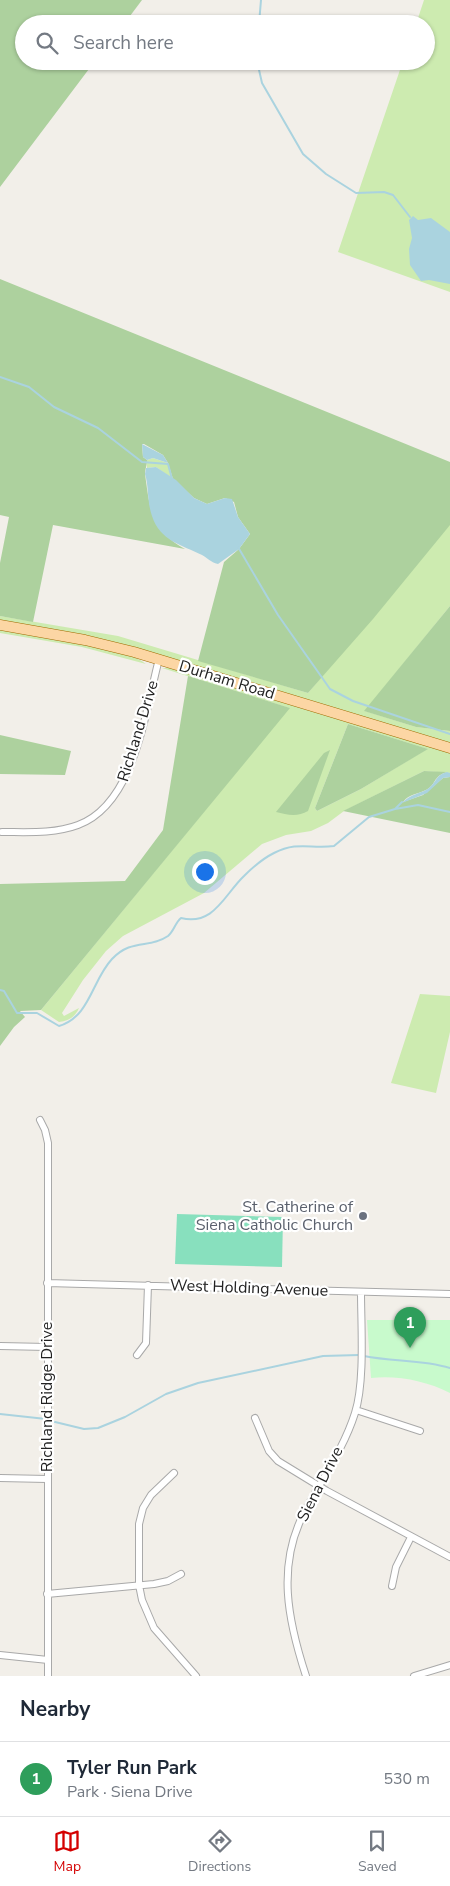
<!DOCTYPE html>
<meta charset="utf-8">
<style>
:root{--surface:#fff;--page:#f2f2f3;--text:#1f2937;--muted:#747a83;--line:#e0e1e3;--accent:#d40000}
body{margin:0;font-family:"Nunito Sans",sans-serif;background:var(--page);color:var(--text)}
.you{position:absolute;left:204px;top:871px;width:18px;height:18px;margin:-12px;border:4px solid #fff;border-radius:50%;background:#1a73e8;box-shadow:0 0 0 8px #1a73e833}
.badge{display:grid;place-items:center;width:32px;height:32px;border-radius:50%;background:var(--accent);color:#fff;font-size:16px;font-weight:700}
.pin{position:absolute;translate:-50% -41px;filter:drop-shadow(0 1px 2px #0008)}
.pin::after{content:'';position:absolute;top:26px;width:18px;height:15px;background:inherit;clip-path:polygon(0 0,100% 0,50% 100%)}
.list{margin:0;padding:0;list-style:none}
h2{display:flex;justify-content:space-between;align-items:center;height:65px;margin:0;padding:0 20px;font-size:21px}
h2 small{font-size:16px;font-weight:400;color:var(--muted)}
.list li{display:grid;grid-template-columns:32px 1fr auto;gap:15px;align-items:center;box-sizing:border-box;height:75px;padding:0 20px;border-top:1px solid var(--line)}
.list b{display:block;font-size:19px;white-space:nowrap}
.list p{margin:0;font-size:16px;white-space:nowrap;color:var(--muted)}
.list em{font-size:16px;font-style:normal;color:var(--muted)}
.icon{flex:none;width:28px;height:28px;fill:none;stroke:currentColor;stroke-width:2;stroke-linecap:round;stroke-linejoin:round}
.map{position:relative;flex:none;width:450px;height:1676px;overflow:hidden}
.search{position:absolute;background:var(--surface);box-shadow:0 1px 4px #0004;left:15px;right:15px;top:15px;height:55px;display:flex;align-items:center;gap:12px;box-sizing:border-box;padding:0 18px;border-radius:28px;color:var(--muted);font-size:19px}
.sheet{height:140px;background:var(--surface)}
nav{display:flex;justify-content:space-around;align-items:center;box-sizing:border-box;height:70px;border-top:1px solid var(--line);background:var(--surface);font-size:14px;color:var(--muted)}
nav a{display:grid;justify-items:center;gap:2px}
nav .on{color:var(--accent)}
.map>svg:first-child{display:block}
</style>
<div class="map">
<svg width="450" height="1676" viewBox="0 0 450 1676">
<rect width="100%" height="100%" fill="#f2efe9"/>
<path fill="#cdebb0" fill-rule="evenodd" d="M 424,0 L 450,0 L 450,292 L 338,252 L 403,61 L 426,61 L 426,24 L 416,24 Z
M 153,458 L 168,463 L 173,479 L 156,467 L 147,468 L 147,460 Z
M 450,524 L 450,606 L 365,711 L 416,727 L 450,731 L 450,743 L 118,643 L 0,621 L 0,616 L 118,636 L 308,693 Z
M 0,629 C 30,634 127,647 146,664 L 82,647 L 0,633 Z
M 162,668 L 173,668 L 450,751 L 450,773 L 424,771 L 344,811 L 328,823 L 311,831 L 286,835 L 262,844 L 204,893 L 123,936 L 106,951 L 83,980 L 62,1013 L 64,1016 L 79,1008 C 75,1017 69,1021 59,1022 L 41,1010 L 289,708 ZM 348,724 L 427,749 L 361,789 L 317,811 L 315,808 Z
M 420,994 L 450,996 L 450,1032 L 436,1093 L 391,1083 Z"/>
<path fill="#add19e" d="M 0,0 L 142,0 L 124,24 L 24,24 L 24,61 L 95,61 L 0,187 Z
M 0,279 L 450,462 L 450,525 L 373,619 L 308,693 L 198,661 L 224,562 L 239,549 L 250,534 L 238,517 L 234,502 L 225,498 L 207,504 L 194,498 L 173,479 L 168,463 L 163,455 L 144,444 L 142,444 L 143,457 L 147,460 C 147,466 145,469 145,474 C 150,510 151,530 185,549 L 53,525 L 33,622 L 0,616 L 0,563 L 9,517 L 0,515 Z
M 450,606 L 450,731 L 416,727 L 364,711 Z
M 188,676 L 290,708 L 41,1010 L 20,1011 L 25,1017 L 14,1027 L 0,1046 L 0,884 L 125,881 L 163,830 Z
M 348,724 L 428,749 L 361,789 L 317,811 L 315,808 Z
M 0,735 L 71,751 L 65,775 L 0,774 Z
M 330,750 L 308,811 C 298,817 287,815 276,812 L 324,753 Z
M 424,771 L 447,772 C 433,776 436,785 426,790 C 418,794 409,794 403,802 L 423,795 L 443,778 L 450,777 L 450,833 L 343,811 Z"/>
<path fill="#c8facc" d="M 367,1320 L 450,1320 L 450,1393 C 427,1381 397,1375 371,1378 Z"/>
<path fill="#88e0be" d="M 177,1214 L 283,1217 L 282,1267 L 175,1264 Z"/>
<path fill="#aad3df" d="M 413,216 L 418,220 L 431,218 L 450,232 L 450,284 L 429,280 L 421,281 L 410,265 L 409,249 L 412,238 L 409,220 Z
M 142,444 L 163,455 L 168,463 L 153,458 L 147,460 L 143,457 Z
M 156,467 L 176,480 L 194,498 L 207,504 L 225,498 L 232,499 L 238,517 L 250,534 L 239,549 L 218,564 C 210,562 208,558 202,555 C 182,545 160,541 152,516 C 147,502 149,487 145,474 L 146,468 Z
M 447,772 L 450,773 L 450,777 L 443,778 L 427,793 L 402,803 C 410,794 423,793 429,788 C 437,781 436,775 447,772 Z"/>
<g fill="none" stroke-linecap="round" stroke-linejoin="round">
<path stroke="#aad3df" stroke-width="2" d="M 259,24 L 261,0
M 257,61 L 262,83 L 303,154 L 326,174 L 356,193 L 384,192 L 393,195 L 410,217
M 0,377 L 29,387 L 54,407 L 98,428 L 142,462 L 168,464 L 172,479
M 238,547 L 278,615 L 330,689 L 353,701 L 450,734
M 395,809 L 402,802
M 0,990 L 4,991 L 17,1013 L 37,1013 L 59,1026 C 90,1017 92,980 112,959 C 132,938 149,949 168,936 C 174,931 175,923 181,918 C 214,926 224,895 244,876 C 252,868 264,858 274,853 C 298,841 310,849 334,846 L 369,817 L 395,809 L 418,805 L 450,812
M 364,1356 C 393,1362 422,1359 450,1368
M 0,1414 L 46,1419
M 51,1421 L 84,1429 L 98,1428 L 125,1417 L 166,1394 L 198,1383 L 323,1356 L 359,1355"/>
<g stroke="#a9a9a9" stroke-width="8">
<path id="street" d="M 2,832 C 27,832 54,834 78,825 C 135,804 145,712 159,659
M 40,1120 L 45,1130 L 48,1143 L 48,1676
M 47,1283 L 450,1294
M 0,1346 L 47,1347
M 137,1355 L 146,1343 L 148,1285
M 356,1410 L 420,1431
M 255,1418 L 269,1451 L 278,1461 L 327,1491 L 450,1557
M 174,1473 L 151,1495 L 143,1508 L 139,1524 L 139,1585 L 142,1600 L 154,1628 L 196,1676
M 0,1478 L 47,1479
M 392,1586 L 396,1567 L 411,1537
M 47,1594 L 154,1584 L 168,1581 L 181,1574
M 0,1655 L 48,1660
M 306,1676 C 288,1621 276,1565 305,1511 C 322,1479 344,1448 355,1413 C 365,1382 361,1325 361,1292
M 414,1676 L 450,1665"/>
</g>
<g stroke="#a06b00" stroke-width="11">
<path id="primary" d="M 0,625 L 85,640 L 134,652 L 450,748"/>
</g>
<use href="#street" stroke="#fff" stroke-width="6"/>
<use href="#primary" stroke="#fcd6a4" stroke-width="10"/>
</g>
<circle fill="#6b7280" stroke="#fff" stroke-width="2" cx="363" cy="1216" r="5"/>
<g text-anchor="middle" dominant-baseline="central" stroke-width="4.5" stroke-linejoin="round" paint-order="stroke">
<g font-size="16" fill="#222" stroke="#fff">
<text transform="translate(227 680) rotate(17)">Durham Road</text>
<text transform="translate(138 731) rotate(-73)">Richland Drive</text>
<text transform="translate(249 1288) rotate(2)">West Holding Avenue</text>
<text transform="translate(47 1397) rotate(-90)">Richland Ridge Drive</text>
<text transform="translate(320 1484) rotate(-63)">Siena Drive</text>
</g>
<g font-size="16" fill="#5b616d" stroke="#fff" text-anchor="end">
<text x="353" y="1207">St. Catherine of<tspan x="353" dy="18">Siena Catholic Church</tspan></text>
</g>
</g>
</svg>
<div class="you"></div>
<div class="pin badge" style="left:410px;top:1348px;background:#2e9e5b">1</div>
<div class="search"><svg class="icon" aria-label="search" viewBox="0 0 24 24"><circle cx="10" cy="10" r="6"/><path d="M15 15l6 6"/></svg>Search here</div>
</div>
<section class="sheet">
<h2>Nearby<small></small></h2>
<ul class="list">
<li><span class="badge" style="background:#2e9e5b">1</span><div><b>Tyler Run Park</b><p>Park · Siena Drive</p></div><em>530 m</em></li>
</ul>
</section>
<nav>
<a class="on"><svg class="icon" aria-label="map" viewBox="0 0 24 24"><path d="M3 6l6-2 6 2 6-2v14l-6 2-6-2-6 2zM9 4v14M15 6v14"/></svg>Map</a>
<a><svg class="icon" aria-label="directions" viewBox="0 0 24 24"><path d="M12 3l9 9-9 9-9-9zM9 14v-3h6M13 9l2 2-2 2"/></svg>Directions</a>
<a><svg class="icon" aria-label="saved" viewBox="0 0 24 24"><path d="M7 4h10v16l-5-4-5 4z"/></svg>Saved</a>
</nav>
